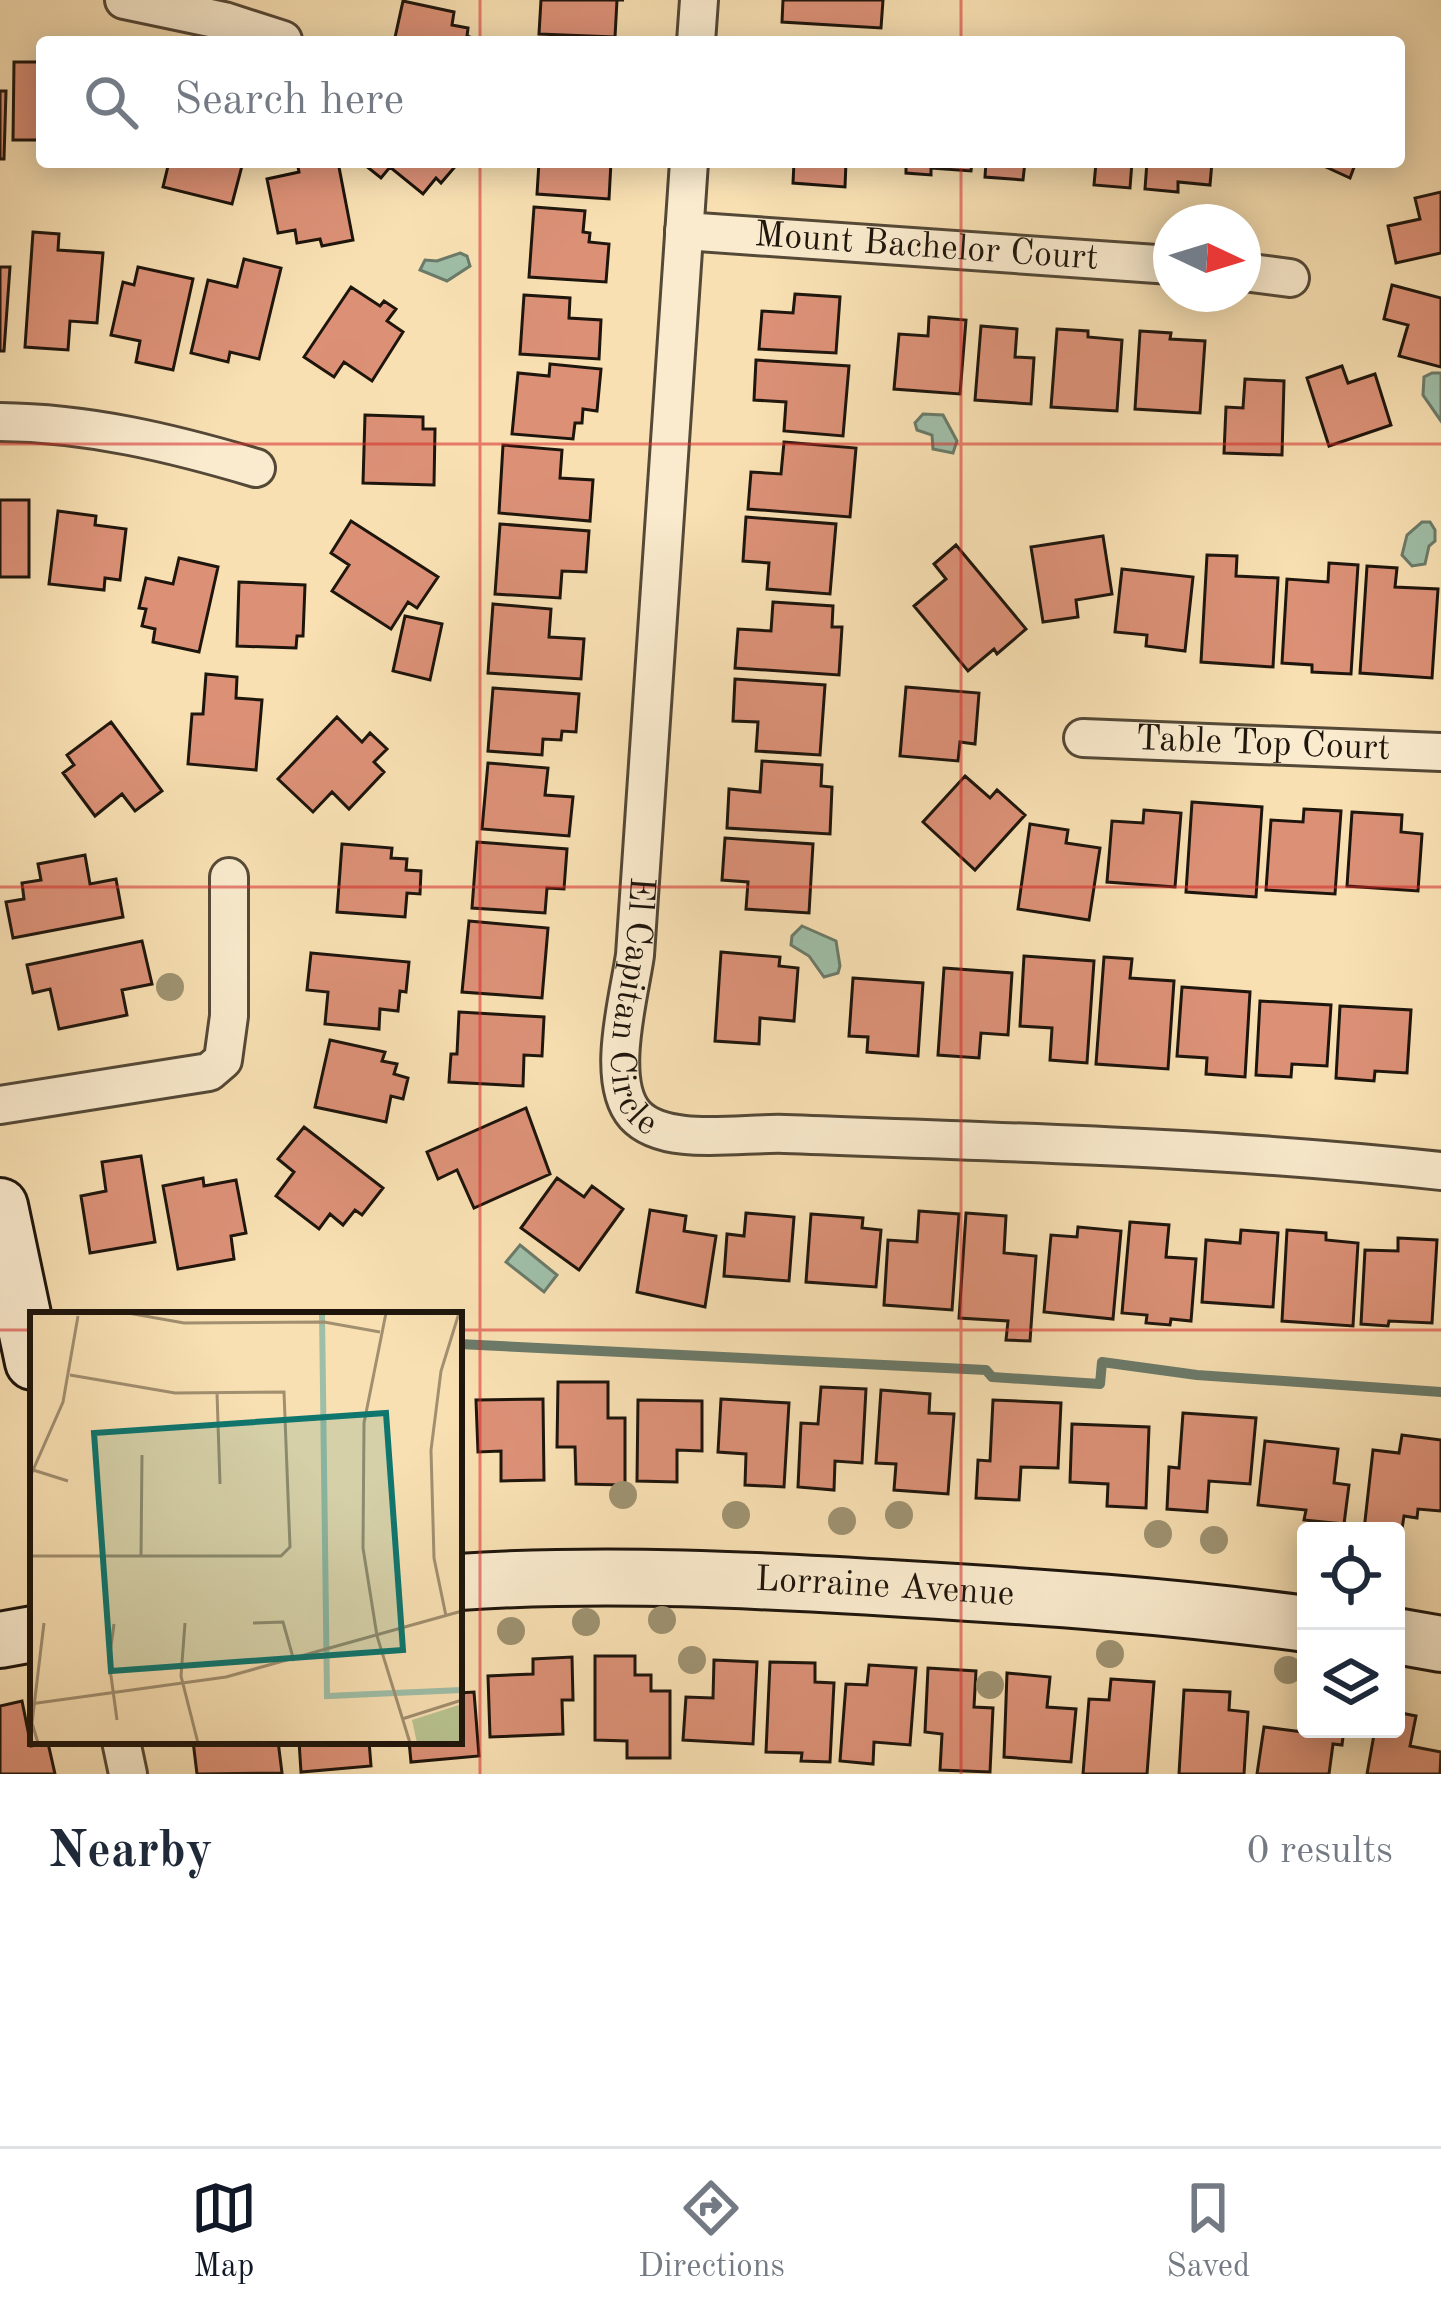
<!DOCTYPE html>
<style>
:root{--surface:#fff;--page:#f2f2f3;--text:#1f2937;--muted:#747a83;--line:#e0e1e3;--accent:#111827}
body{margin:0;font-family:"Old Standard TT",serif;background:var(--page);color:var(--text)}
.controls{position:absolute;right:36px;bottom:36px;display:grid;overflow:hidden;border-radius:12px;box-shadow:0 6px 30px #0003}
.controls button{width:108px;height:108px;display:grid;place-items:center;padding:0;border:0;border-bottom:3px solid var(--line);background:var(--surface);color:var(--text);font:60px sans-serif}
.compass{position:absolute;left:1153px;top:204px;width:108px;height:108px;border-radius:50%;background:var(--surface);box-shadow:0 6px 30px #0003;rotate:94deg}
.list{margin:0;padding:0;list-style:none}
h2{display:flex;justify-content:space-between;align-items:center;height:156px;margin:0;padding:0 48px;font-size:51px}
h2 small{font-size:39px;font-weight:400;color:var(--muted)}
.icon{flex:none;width:66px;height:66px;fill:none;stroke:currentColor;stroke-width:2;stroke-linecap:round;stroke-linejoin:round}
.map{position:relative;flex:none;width:1441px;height:1774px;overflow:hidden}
.search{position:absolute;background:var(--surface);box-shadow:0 6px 30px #0003;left:36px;right:36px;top:36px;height:132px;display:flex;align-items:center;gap:30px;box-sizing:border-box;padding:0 42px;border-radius:12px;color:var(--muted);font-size:45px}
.sheet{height:372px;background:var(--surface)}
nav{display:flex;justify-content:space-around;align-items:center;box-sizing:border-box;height:168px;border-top:3px solid var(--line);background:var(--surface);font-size:33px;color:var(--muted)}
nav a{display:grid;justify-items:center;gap:6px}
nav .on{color:var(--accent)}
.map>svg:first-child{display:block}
</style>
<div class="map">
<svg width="1441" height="1774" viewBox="0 0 1441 1774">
<rect width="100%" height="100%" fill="#f8e0b3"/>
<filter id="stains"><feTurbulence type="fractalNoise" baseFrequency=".00167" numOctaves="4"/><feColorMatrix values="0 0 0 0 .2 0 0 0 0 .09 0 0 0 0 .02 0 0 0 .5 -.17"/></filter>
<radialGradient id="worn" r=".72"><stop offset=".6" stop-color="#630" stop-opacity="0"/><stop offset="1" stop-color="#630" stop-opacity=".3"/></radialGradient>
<path fill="#9fbea7" stroke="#6b7a69" stroke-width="3" d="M 460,253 L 467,256 L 470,266 L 447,281 L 420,270 L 425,260 L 437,261 Z
M 1432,373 L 1441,373 L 1441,421 L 1423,395 L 1424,377 Z
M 923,414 L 943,415 L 957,441 L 953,453 L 933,449 L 932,435 L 917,430 L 915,423 Z
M 1422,522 L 1430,522 L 1435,530 L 1435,541 L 1429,546 L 1425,564 L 1412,566 L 1402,555 L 1407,535 Z
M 802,926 L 836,941 L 840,966 L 838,973 L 824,977 L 809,956 L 791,945 L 792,936 Z
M 520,1245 L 557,1275 L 544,1292 L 506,1262 Z"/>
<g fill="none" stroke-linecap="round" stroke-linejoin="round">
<path stroke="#6b7a69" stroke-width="10" d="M 94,1315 L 109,1315
M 459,1344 L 986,1370 L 992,1377 L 1100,1384 L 1102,1362 L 1197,1375 L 1441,1392"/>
</g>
<path fill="#dc9177" stroke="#1e150c" stroke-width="3" d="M 541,0 L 624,0 L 617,0 L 615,37 L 539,34 Z
M 783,0 L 883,0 L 881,28 L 782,22 Z
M 403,1 L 454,12 L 452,25 L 468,28 L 467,36 L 482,42 L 394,42 Z
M 14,62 L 42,62 L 42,140 L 13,140 Z
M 0,91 L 6,91 L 4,159 L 0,159 Z
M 169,162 L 243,162 L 232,204 L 163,187 Z
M 297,162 L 338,162 L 353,240 L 322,246 L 320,239 L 297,243 L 295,230 L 278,233 L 267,179 L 299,172 Z
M 361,162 L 459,162 L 441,183 L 436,178 L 423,194 L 390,167 L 381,178 Z
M 539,162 L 611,162 L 609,199 L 537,194 Z
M 794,162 L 846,162 L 845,187 L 793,183 Z
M 906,162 L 972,162 L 971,171 L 931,168 L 931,175 L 906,173 Z
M 986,162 L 1025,162 L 1023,180 L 985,177 Z
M 1081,162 L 1132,162 L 1130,188 L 1094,185 L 1096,163 Z
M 1147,162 L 1212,162 L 1210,185 L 1178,182 L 1178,192 L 1145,189 Z
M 1315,162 L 1356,162 L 1350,178 Z
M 1441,192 L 1441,253 L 1396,263 L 1388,226 L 1420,219 L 1415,198 Z
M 534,207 L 585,211 L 583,232 L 590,233 L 589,242 L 609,244 L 606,282 L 529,277 Z
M 33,232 L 59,234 L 58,250 L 103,253 L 97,323 L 70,321 L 68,350 L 25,347 Z
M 244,259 L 281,268 L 259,359 L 230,352 L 228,362 L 191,353 L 208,280 L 237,287 Z
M 0,267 L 10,267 L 4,351 L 0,351 Z
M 138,267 L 193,279 L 173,370 L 136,362 L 140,341 L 111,335 L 123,282 L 134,285 Z
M 1392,285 L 1441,298 L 1441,367 L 1399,356 L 1408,325 L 1384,319 Z
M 351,287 L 380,306 L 384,301 L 396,309 L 387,321 L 403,332 L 372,381 L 344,362 L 334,377 L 304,357 Z
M 795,294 L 840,297 L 836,353 L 759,349 L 762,311 L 793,313 Z
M 524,295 L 570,298 L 569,318 L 601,320 L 599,359 L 520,354 Z
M 929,317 L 966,320 L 960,394 L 894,389 L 899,334 L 928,336 Z
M 981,326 L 1017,329 L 1015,357 L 1034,358 L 1031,404 L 975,400 Z
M 1057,329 L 1088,331 L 1088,337 L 1122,340 L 1117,411 L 1051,407 Z
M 1140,331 L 1171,333 L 1170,339 L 1205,341 L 1200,413 L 1135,409 Z
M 756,360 L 849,366 L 843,436 L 784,431 L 786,402 L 754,400 Z
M 550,364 L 601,369 L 597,411 L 583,409 L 582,423 L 575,423 L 573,439 L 512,434 L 518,373 L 549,376 Z
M 1342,366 L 1348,383 L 1375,374 L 1391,425 L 1329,446 L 1307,378 Z
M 1245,379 L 1284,381 L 1282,455 L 1224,453 L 1226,407 L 1243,408 Z
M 365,415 L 423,417 L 423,429 L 435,429 L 434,485 L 363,483 Z
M 784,442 L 856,448 L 850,517 L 748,509 L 751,472 L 781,474 Z
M 503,445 L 562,450 L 560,478 L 593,480 L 590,521 L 499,513 Z
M 0,500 L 29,500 L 29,577 L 0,577 Z
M 58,511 L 96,516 L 95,525 L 126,529 L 120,580 L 105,578 L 104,590 L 49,584 Z
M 746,517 L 836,524 L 830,594 L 767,589 L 769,563 L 743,561 Z
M 351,521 L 438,577 L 417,608 L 408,602 L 391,629 L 332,591 L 349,565 L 331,553 Z
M 500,524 L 589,531 L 586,572 L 562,571 L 560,598 L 495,594 Z
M 1103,536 L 1112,594 L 1076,600 L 1078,617 L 1043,622 L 1031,547 Z
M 956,545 L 1026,629 L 997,654 L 994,649 L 968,671 L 914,606 L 946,579 L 934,564 Z
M 1207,555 L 1237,556 L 1236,576 L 1278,578 L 1273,667 L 1201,662 Z
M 179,558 L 218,567 L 199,652 L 153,642 L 155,629 L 142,626 L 146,609 L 139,608 L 146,578 L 173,584 Z
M 1329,563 L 1358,565 L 1351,674 L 1312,672 L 1312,665 L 1282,663 L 1287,579 L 1328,582 Z
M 1367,566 L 1397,568 L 1395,587 L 1438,589 L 1432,678 L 1360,673 Z
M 1122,569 L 1193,577 L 1185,651 L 1146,646 L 1147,635 L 1115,632 Z
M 239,582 L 305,585 L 303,636 L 297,636 L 296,648 L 237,646 Z
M 773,602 L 833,606 L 832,627 L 842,627 L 839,675 L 735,668 L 738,629 L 771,631 Z
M 493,604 L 551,609 L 549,637 L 584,639 L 581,679 L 488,673 Z
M 405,616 L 442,624 L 430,680 L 393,671 Z
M 206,674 L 237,677 L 236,698 L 262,700 L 256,770 L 188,764 L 192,714 L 203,714 Z
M 735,679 L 825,685 L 820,755 L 756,751 L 758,722 L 733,721 Z
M 906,687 L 979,693 L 975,744 L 960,742 L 958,761 L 900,756 Z
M 493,688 L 579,694 L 576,732 L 562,731 L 561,740 L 543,739 L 542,755 L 488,751 Z
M 337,717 L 362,742 L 370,733 L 387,749 L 374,762 L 384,772 L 349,809 L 332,792 L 313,812 L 278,779 Z
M 111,722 L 162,791 L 135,811 L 122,794 L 95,816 L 63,773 L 74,765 L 67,755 Z
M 762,761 L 822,765 L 821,786 L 832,787 L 830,834 L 727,828 L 729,789 L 760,792 Z
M 488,763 L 548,768 L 545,795 L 573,797 L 569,836 L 482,829 Z
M 965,776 L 990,798 L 997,790 L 1025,815 L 975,870 L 923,822 Z
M 1192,802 L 1262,807 L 1256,897 L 1186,892 Z
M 1304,809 L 1341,811 L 1335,894 L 1266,890 L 1271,820 L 1303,822 Z
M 1144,810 L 1181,813 L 1175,887 L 1107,882 L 1112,821 L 1143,823 Z
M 1352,812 L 1402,815 L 1401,832 L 1422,834 L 1418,891 L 1347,886 Z
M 1030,824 L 1068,830 L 1066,843 L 1100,848 L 1089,920 L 1018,909 Z
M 725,838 L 813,844 L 809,913 L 746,909 L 748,882 L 722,880 Z
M 477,842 L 567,849 L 564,889 L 547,888 L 545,913 L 472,908 Z
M 342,844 L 392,848 L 391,858 L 407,859 L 406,870 L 421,871 L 420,894 L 407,893 L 405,917 L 337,912 Z
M 85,855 L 90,884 L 116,879 L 123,917 L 13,938 L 6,902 L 24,899 L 22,883 L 41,880 L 38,864 Z
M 469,921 L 548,928 L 542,998 L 462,992 Z
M 142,941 L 152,984 L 122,990 L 127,1015 L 59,1029 L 50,989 L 33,993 L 27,965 Z
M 721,952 L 780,957 L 779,966 L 798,968 L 794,1021 L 760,1018 L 759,1044 L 715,1041 Z
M 311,953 L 409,962 L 406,992 L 400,991 L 398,1011 L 380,1009 L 379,1029 L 325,1024 L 328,992 L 307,990 Z
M 1024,956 L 1094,961 L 1087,1063 L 1050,1060 L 1052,1028 L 1020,1026 Z
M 1104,957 L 1132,959 L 1130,978 L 1174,981 L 1168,1069 L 1096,1064 Z
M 944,968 L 1012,973 L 1008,1035 L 981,1033 L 979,1058 L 938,1055 Z
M 853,978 L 923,983 L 918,1056 L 867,1052 L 868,1037 L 849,1036 Z
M 1182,987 L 1250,992 L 1245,1077 L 1206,1074 L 1207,1058 L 1177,1056 Z
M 1260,1001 L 1331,1005 L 1327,1066 L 1292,1064 L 1291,1077 L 1256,1075 Z
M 1340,1006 L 1411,1010 L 1407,1073 L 1375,1071 L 1374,1081 L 1336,1078 Z
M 459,1012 L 544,1017 L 542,1056 L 524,1055 L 523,1086 L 449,1082 L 451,1054 L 457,1054 Z
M 330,1040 L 385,1052 L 382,1061 L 397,1064 L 394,1074 L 408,1078 L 403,1099 L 391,1096 L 386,1122 L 315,1107 Z
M 526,1108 L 550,1174 L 474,1208 L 457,1170 L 438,1179 L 427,1152 Z
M 304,1127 L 383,1188 L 362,1215 L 355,1210 L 343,1225 L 330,1214 L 319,1229 L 276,1196 L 294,1172 L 278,1159 Z
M 141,1156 L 155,1242 L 90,1253 L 81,1196 L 106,1191 L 102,1162 Z
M 203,1178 L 204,1186 L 236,1180 L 246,1233 L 231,1236 L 234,1259 L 178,1269 L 163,1186 Z
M 557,1178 L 584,1197 L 592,1186 L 623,1209 L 579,1270 L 521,1228 Z
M 650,1210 L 686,1216 L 684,1231 L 716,1236 L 705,1307 L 637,1292 Z
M 919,1211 L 959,1214 L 952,1310 L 884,1305 L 888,1240 L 917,1242 Z
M 746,1213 L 794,1217 L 789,1281 L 724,1276 L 727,1234 L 744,1236 Z
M 966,1213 L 1006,1216 L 1004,1253 L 1036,1256 L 1030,1341 L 1006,1340 L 1008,1321 L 959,1318 Z
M 811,1214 L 863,1218 L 862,1228 L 881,1230 L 876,1287 L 806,1282 Z
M 1130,1222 L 1169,1225 L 1166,1257 L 1196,1259 L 1191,1321 L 1171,1319 L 1170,1325 L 1146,1323 L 1147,1315 L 1122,1313 Z
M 1078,1227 L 1121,1231 L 1113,1319 L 1044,1312 L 1051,1235 L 1077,1237 Z
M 1241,1230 L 1278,1233 L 1273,1307 L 1202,1302 L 1206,1240 L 1240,1243 Z
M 1287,1230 L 1326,1233 L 1326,1240 L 1358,1243 L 1353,1326 L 1282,1321 Z
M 1398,1238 L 1437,1240 L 1432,1323 L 1389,1321 L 1388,1326 L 1361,1324 L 1365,1250 L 1398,1251 Z
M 558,1382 L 608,1382 L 608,1418 L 625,1418 L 625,1485 L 576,1484 L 575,1447 L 557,1447 Z
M 821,1387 L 866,1389 L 862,1463 L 835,1461 L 834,1490 L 798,1487 L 801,1423 L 818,1424 Z
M 881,1390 L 930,1394 L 929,1413 L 954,1414 L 948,1494 L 894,1490 L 896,1464 L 876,1463 Z
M 543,1399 L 544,1480 L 501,1481 L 501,1451 L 478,1452 L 476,1400 Z
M 721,1399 L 789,1403 L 784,1487 L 745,1485 L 746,1454 L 718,1452 Z
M 638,1400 L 702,1401 L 702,1451 L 677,1450 L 677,1482 L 637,1481 Z
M 993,1400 L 1061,1403 L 1058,1468 L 1021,1467 L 1019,1500 L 976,1498 L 978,1460 L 990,1461 Z
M 1183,1413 L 1256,1418 L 1250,1484 L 1209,1481 L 1207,1512 L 1167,1509 L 1169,1467 L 1179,1468 Z
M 1072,1424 L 1149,1427 L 1146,1508 L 1107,1506 L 1108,1484 L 1070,1482 Z
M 1402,1435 L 1441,1440 L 1441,1511 L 1418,1509 L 1417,1518 L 1404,1516 L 1401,1535 L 1396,1531 L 1364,1530 L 1373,1450 L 1399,1453 Z
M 1265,1441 L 1338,1449 L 1334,1483 L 1349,1485 L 1344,1524 L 1304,1520 L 1306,1510 L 1258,1505 Z
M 595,1656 L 635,1656 L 635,1675 L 651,1675 L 651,1691 L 670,1691 L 670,1758 L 627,1758 L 627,1741 L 595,1740 Z
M 572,1657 L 573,1700 L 562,1700 L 563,1734 L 490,1737 L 488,1676 L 533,1674 L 533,1659 Z
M 714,1660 L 757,1662 L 753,1744 L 683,1740 L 686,1697 L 713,1698 Z
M 770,1662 L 815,1663 L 815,1682 L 834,1683 L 830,1762 L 801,1761 L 802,1753 L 766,1752 Z
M 869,1665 L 916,1668 L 910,1745 L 874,1742 L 873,1764 L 840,1761 L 846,1684 L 867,1685 Z
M 928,1668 L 976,1671 L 974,1707 L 993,1708 L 990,1772 L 940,1770 L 942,1734 L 925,1732 Z
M 1007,1673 L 1050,1677 L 1047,1707 L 1076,1709 L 1071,1762 L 1004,1757 Z
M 1111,1679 L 1154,1682 L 1147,1774 L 1083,1774 L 1089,1699 L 1109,1700 Z
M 1184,1690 L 1230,1692 L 1229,1710 L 1248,1712 L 1244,1774 L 1179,1774 Z
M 474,1692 L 479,1756 L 411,1762 L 409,1741 L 459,1741 L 459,1693 Z
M 22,1701 L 31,1746 L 48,1743 L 55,1774 L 0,1774 L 0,1706 Z
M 1306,1708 L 1306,1729 L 1344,1729 L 1342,1745 L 1333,1744 L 1329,1774 L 1257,1774 L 1264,1727 L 1303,1732 Z
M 1396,1712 L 1416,1716 L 1410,1746 L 1441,1752 L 1440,1774 L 1367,1774 L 1375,1729 L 1396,1729 Z
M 193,1741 L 278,1741 L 282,1773 L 197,1774 Z
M 299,1741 L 369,1741 L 371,1766 L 301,1772 Z"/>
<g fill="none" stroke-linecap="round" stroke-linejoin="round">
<g stroke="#544836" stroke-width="42">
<g id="street">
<path d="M 124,0 L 224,21 L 283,40"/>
<path d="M 696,42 L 699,0"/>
<path id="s1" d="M 689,162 L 635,955 C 629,997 605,1081 635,1115 C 665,1148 743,1132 785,1134 C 1004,1142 1223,1147 1441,1171"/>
<path id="s2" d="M 684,231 L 1171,265"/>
<path d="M 1243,272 L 1290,278"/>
<path d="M 0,422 C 89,423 172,443 256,468"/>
<path id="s3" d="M 1083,738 L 1441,752"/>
<path d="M 0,1105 L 209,1072 L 223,1060 L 229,1016 L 229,877"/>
<path d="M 121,1741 L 128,1774"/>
</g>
</g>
<g stroke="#1e150c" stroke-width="60">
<g id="secondary">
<path d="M 0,1206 L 33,1362"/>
<path id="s4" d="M 459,1582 C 608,1572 757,1580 906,1589 C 1040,1597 1173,1606 1306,1624"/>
<path d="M 1396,1636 L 1441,1644"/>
<path d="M 0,1640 L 33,1634"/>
</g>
</g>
<use href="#street" stroke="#faebce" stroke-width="36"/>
<use href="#secondary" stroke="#faebce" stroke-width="54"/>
</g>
<g fill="#9e9271">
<circle cx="170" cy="987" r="14"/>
<circle cx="623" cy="1495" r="14"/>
<circle cx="736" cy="1515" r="14"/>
<circle cx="899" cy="1515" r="14"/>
<circle cx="842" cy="1521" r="14"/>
<circle cx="1158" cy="1534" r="14"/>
<circle cx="1214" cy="1540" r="14"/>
<circle cx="662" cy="1620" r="14"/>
<circle cx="586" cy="1622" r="14"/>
<circle cx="511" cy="1631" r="14"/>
<circle cx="1110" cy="1654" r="14"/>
<circle cx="692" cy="1660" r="14"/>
<circle cx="1288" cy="1670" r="14"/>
<circle cx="990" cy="1685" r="14"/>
</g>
<path fill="none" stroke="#d62828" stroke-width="3" stroke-opacity="0.55" d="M 480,0 L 480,42M 961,0 L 961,42M 480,162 L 480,1774M 961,162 L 961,1774M 0,444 L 1441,444M 0,887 L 1441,887M 0,1330 L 33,1330M 459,1330 L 1441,1330"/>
<g text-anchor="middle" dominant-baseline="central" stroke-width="9" stroke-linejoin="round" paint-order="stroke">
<g font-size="36" fill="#1e150c" stroke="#faebce">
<text stroke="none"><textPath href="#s2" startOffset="243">Mount Bachelor Court</textPath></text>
<text stroke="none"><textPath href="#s3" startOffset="180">Table Top Court</textPath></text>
<text stroke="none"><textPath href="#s1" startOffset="849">El Capitan Circle</textPath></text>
<text stroke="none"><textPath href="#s4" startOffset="426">Lorraine Avenue</textPath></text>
</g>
</g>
<g transform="translate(30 1312)">
<rect width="432" height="432" fill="#f8e0b3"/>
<path d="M 432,392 L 432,431 L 387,431 L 382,408 Z" fill="#b8c391"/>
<path fill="none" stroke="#9fbea7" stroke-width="6" d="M 292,1 L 297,384 L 432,378"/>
<path fill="none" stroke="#a18f70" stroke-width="3" d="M 98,1 L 154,11 L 294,10 L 350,20M 356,1 L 334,111 L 333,236 L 347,324 L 380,431M 187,81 L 190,172M 0,157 L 38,169M 0,165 L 33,90 L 48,4M 111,243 L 112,143M 0,244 L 251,244 L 260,235 L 254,80 L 145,81 L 40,63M 416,304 L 404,246 L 401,138 L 411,59 L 429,1M 155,311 L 151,364 L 168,431M 223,311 L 253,310 L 264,349M 84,312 L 79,349 L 87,408M 0,392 L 196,365 L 432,299M 372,407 L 432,388M 8,431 L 2,411 L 14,311"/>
<path fill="#0f766e" fill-opacity="0.15" stroke="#0f766e" stroke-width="6" d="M 356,101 L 373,338 L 81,359 L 64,121 Z"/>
<rect width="432" height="432" fill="none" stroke="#1e150c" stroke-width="6"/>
</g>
<rect width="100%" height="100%" filter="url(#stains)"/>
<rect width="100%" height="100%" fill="url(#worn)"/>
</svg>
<div class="controls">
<button><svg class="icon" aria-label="locate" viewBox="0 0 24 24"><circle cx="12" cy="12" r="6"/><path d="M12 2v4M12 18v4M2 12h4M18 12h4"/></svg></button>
<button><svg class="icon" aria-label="layers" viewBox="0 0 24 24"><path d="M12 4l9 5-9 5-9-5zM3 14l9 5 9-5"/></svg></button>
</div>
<svg class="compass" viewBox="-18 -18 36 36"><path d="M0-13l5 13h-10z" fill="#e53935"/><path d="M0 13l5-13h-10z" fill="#747a83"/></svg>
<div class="search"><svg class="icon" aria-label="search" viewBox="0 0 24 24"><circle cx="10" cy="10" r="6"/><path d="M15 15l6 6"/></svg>Search here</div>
</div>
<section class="sheet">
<h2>Nearby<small>0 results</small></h2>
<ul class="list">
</ul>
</section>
<nav>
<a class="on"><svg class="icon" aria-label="map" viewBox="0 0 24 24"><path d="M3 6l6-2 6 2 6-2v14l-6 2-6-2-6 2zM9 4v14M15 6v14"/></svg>Map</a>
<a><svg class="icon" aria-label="directions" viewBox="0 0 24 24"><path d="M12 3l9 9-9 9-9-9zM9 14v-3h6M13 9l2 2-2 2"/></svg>Directions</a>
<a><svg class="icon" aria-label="saved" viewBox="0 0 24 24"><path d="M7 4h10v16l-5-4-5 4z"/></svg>Saved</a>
</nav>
